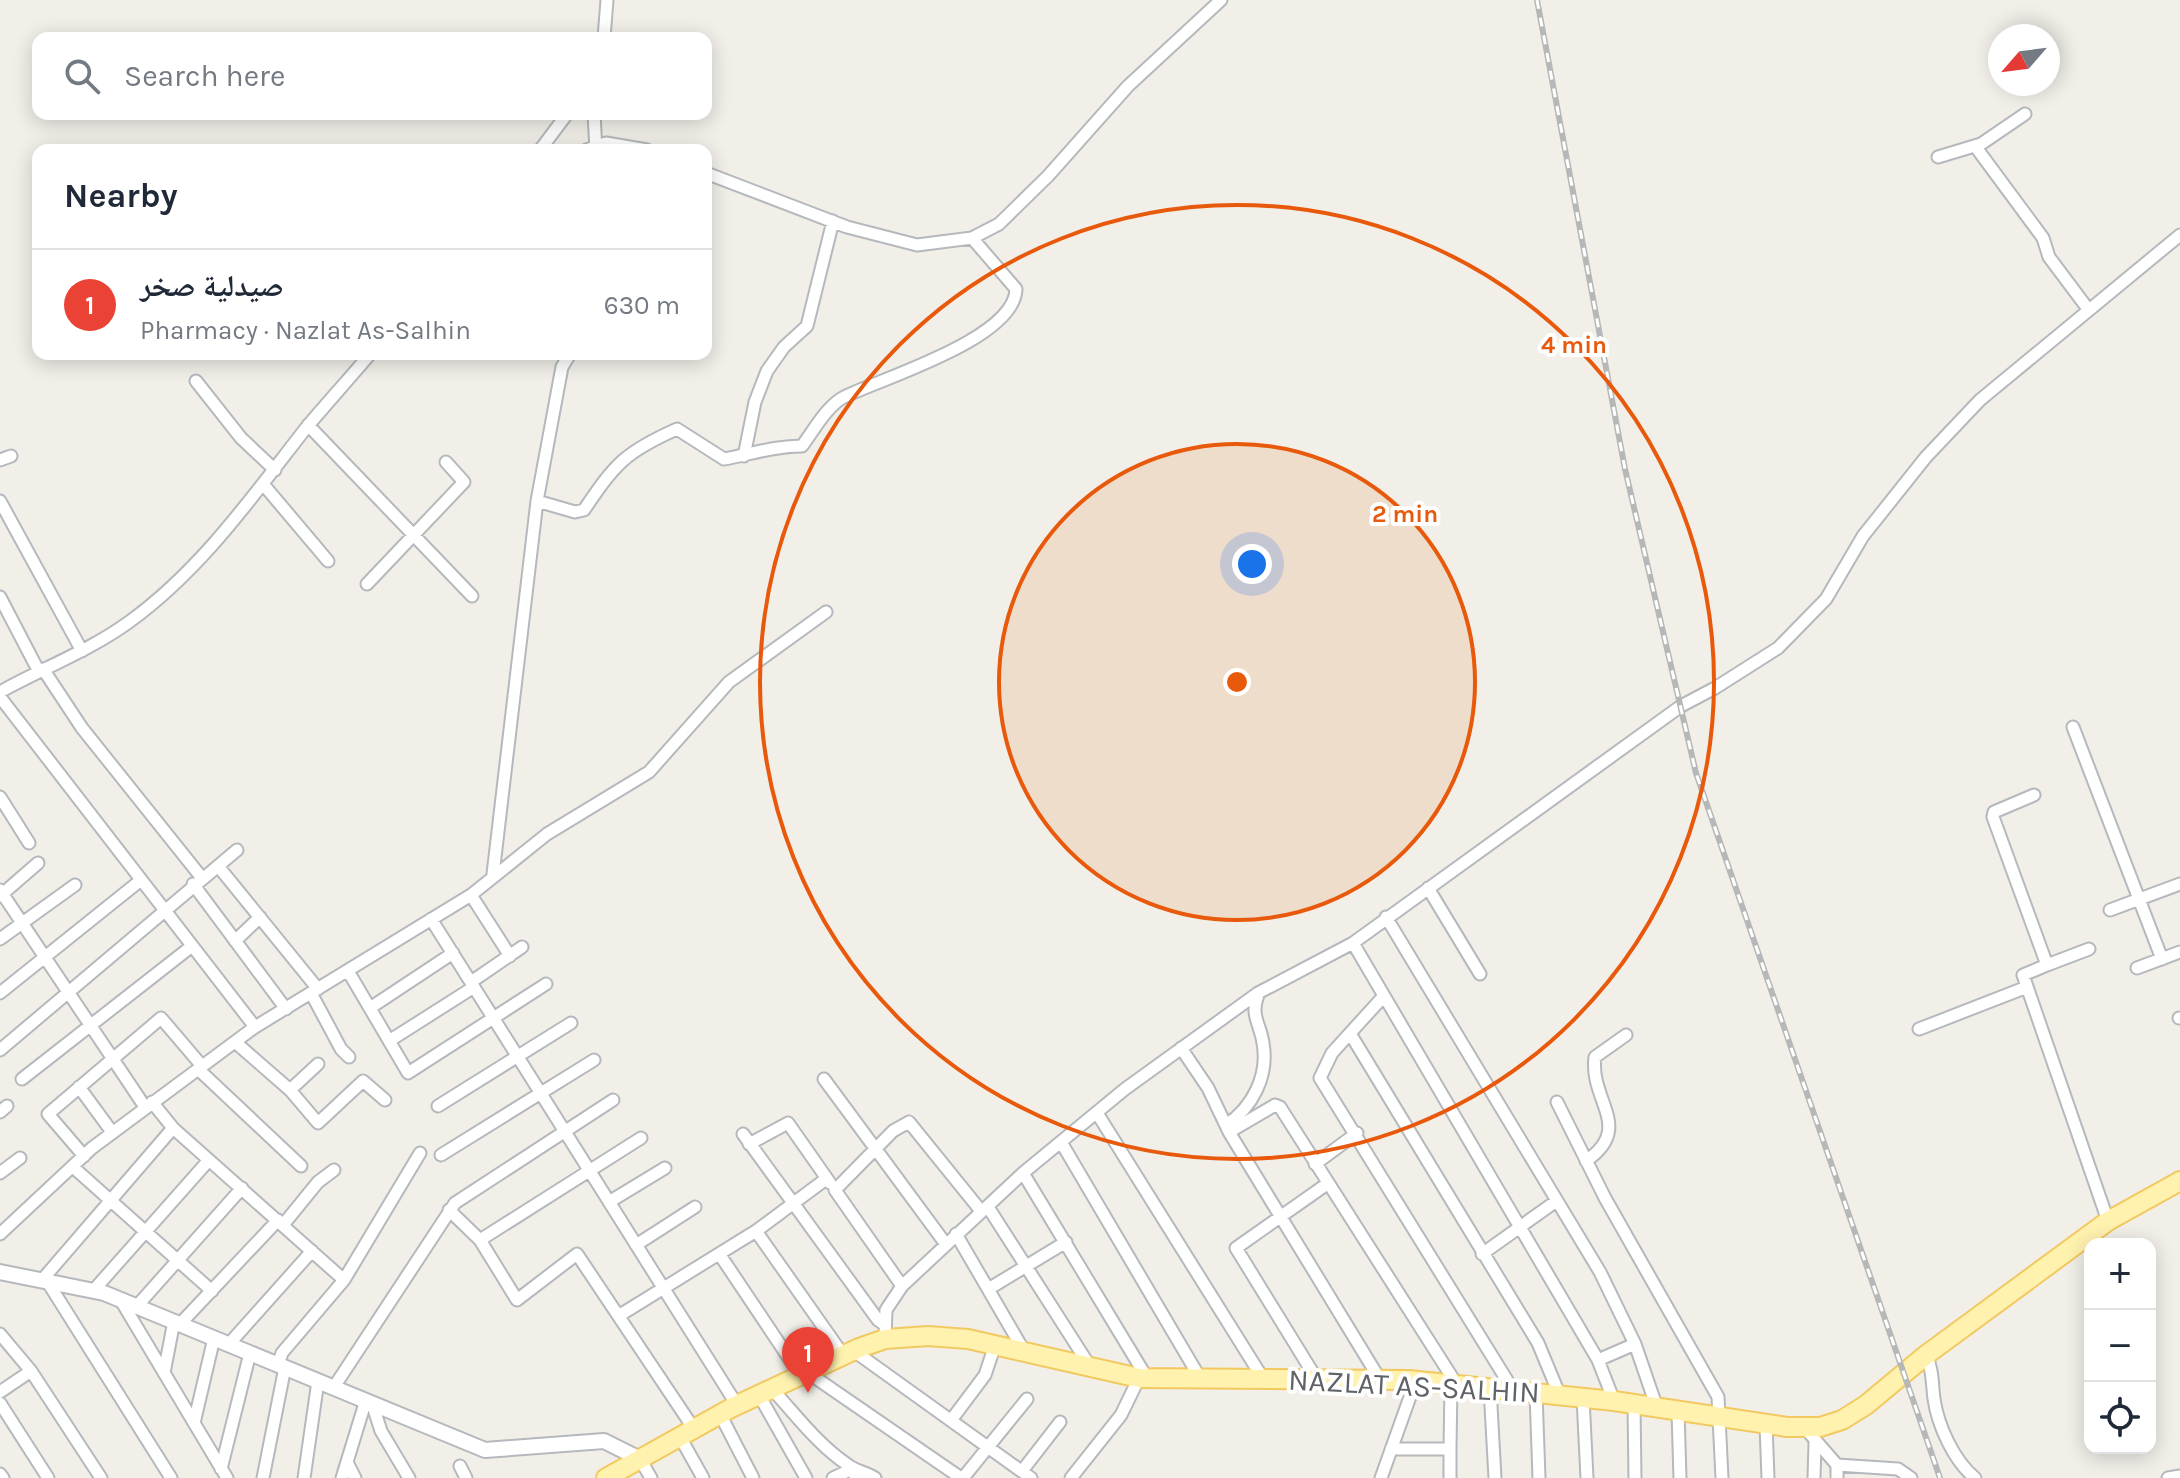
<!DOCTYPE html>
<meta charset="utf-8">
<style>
:root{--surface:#fff;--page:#f6f6f7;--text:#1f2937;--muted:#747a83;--line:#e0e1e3;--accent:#ea4335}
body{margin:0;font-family:Karla,"Noto Naskh Arabic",sans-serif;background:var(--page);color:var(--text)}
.controls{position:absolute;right:24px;bottom:24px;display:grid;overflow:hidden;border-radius:16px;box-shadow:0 4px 20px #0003}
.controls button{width:72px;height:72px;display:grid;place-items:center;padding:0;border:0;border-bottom:2px solid var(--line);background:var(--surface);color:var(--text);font:40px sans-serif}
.compass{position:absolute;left:1988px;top:24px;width:72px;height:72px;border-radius:50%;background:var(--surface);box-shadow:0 4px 20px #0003;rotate:242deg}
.you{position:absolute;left:1252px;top:564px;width:28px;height:28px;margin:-20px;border:6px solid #fff;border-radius:50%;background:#1a73e8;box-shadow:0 0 0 12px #1a73e833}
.badge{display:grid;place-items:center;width:52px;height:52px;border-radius:50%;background:var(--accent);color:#fff;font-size:26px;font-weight:700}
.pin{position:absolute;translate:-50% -66px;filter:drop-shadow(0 2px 4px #0008)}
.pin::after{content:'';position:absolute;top:42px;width:28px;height:24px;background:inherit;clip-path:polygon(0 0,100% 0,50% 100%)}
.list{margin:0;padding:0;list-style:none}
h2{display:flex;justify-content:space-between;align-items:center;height:104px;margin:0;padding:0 32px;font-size:34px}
h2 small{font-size:26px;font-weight:400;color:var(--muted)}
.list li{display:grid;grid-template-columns:52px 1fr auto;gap:24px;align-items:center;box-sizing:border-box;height:112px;padding:0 32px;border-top:2px solid var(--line)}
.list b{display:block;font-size:30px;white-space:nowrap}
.list p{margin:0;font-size:26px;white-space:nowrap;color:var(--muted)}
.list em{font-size:26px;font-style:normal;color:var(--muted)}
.icon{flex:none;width:44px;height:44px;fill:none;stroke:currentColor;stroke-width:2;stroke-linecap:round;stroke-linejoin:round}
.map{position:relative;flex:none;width:2180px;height:1478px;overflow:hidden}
.search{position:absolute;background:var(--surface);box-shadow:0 4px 20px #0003;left:32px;top:32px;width:680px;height:88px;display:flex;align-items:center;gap:20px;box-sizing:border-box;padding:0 28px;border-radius:16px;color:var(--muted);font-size:30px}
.panel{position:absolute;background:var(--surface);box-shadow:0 4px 20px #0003;left:32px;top:144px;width:680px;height:216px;border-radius:16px}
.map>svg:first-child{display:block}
</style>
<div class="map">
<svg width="2180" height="1478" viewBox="0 0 2180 1478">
<rect width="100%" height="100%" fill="#f1efe8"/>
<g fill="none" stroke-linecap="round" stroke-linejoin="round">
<g stroke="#b5b8bc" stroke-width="15">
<path id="minor" d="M 604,38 L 607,0
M 594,114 L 596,150
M 1975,146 L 2043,238 L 2049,257 L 2088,309
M 540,150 L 567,114
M 586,150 L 606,143 L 647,150
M 1938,157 L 1981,144 L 2025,114
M 706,173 L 847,227 L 917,245 L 972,238 L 999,224 L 1048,176 L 1128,86 L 1221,0
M 196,381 L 241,438 L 275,470
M 308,425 L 472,596
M 744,456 L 755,402 L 767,371 L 784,347 L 807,326 L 833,221
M 0,460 L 11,456
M 263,484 L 328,561
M 0,501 L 82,651
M 537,501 L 575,512 L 584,510 C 615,464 625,452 677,429 L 724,459 C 751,454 775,446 802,446 C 814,430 828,404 846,396 C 886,377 1015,338 1016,289 L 972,238
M 367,584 L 464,482 L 446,462
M 0,597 L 38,670
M 43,669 L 82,728 L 202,878
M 0,692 C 43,668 89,651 129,622 C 201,570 252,497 306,428 C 327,403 349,379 370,354
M 0,697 L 255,1027
M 2073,727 L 2162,959
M 2034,795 L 1994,812 L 1993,817 L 2047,965 L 2023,975 L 2108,1221
M 0,797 L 29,843
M 218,866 L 318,989
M 493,874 L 537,501 L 562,367 L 570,354
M 193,884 L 286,1009
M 1428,888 L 1480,974
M 0,890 L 145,1107
M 471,895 L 510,956
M 0,896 L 38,863
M 2110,910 L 2180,884
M 1386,917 L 1600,1272 L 1635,1344 L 1657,1408
M 431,919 L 737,1405
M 0,939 L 75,885
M 235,941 L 260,917
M 1353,943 L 1598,1360 L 1614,1401
M 2047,965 L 2089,949
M 2137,968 L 2180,952
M 348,971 L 408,1073 L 546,984
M 471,982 L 522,947
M 0,993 L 141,880
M 311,993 L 341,1049 L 349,1057
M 1382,998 L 1332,1053 L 1320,1078 L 1513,1390
M 370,1008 L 453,953
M 2179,1018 L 2180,1018
M 1919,1029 L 2027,987
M 1351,1035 L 1538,1343 L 1560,1396
M 389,1041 L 474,987
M 235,1042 L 290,1090 L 318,1123 L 363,1081 L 385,1100
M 1181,1048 L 1208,1088 L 1229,1132
M 0,1050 L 237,850
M 198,1069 L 301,1166
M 22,1079 L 192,946
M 824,1079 L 945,1243
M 79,1087 L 112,1132
M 290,1090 L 318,1064
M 152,1102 L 173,1128 L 344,1280 L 282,1353 L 278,1364
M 1557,1102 L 1605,1198 L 1718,1397 L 1722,1478
M 438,1106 L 571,1023
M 0,1112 L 7,1106
M 1097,1113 L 1262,1377
M 1226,1125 C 1252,1108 1269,1076 1263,1043 C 1260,1023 1250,1016 1258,995
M 743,1134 L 878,1320 L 885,1325
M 1061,1142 L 1200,1378
M 749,1144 L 788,1123 L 830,1183
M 441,1155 L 594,1060
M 84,1156 L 48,1114 L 161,1018 L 202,1066
M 1586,1161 C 1635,1127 1589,1101 1595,1057 L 1626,1035
M 1315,1164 L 1357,1133
M 73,1167 L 212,1291
M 0,1173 L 20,1158
M 1023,1173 L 1147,1378
M 609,1202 L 665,1168
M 988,1207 L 1091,1368
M 449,1210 L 480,1240 L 517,1300 L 577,1254 L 694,1429
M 283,1225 L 318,1182 L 334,1170
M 756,1231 L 843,1355
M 0,1234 L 92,1148 L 255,1027 L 471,895 L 547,834 L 649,772 L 729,682 L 826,612
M 956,1234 L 1024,1351
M 480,1240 L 641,1138
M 636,1245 L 695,1207
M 1482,1254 L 1555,1202
M 720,1255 L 801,1376
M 42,1280 L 173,1128
M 344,1280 L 420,1153
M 47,1281 L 171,1478
M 902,1286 L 835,1190 L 893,1131 L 909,1122 L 981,1211
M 990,1288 L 1066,1242
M 93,1291 L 209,1160
M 120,1299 L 227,1478
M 137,1306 L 242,1188
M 620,1315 L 756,1231 L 826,1179
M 180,1324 L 278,1220
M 0,1334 L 31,1371 L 101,1478
M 885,1339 L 886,1310 L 902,1286 L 1023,1173 L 1125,1089 L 1258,993 L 1353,943 L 1681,706 L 1715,688 L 1778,648 L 1826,599 L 1863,536 L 1926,457 L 1980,400 L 2180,235
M 229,1344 L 312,1251
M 854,1351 L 1031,1478
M 1926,1355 C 1933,1369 1932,1384 1934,1399 C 1938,1426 1954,1461 1975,1478
M 1598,1360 L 1635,1344
M 807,1372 L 961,1478
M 164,1373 L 174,1321
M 1316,1378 L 1236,1248 L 1327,1184
M 1379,1378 L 1229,1132 L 1275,1105 L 1280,1107 L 1457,1385
M 334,1387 L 455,1203 L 613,1100
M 1490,1388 L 1495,1478
M 772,1389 C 796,1415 818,1445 848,1465 C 855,1471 866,1472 875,1478
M 0,1392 L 31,1371
M 1536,1393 L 1539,1478
M 759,1395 L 806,1478
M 1583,1398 L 1587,1478
M 0,1403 L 48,1478
M 372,1403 L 381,1431 L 409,1478
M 1634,1405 L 1635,1478
M 1678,1412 L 1680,1478
M 720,1414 L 753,1478
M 952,1419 L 985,1375 L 995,1345
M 194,1423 L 214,1338
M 1766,1425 L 1768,1478
M 1804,1427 L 1837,1465 L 1898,1469 L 1911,1478
M 680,1437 L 703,1478
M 1391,1449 L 1450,1449 L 1450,1478
M 1450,1449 L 1451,1384
M 640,1459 L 651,1478
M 347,1462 L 355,1478
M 460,1466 L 466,1478
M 221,1469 L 250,1353
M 1022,1471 L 1060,1422
M 0,1474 L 3,1478
M 263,1478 L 285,1367
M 304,1478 L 318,1381
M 342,1478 L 366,1400
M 833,1478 L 852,1469 L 856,1478
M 963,1478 L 1027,1399
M 1071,1478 L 1121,1415 L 1139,1378
M 1381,1478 L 1416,1380
M 1814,1478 L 1815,1443
M 1837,1478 L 1837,1465
M 2168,1478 L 2180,1476"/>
</g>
<g stroke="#b5b8bc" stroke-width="18">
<path id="tertiary" d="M 0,1272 L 104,1293 L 485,1450 L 604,1441 L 640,1459"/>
</g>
<g stroke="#f2c960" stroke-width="22">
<path id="primary" d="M 606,1478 L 733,1407 L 859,1348 L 885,1339 L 928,1336 L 968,1339 L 1139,1378 L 1409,1380 L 1614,1401 L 1787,1427 L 1820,1427 L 1842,1420 L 1866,1405 L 1926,1355 L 2108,1221 L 2180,1181"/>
</g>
<use href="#minor" stroke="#fff" stroke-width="11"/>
<use href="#tertiary" stroke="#fff" stroke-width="14"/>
<use href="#primary" stroke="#fff2af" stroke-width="18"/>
<g stroke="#b6b7b8" stroke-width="6">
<path id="rail" d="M 1537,0 L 1625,469 L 1696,773 L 1940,1478"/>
</g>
<use href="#rail" stroke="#fff" stroke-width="3" stroke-dasharray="9" stroke-linecap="butt"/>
</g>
<circle cx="1237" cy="682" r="238" fill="#e8590c" fill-opacity=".12"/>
<g fill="none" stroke="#e8590c" stroke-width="4">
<circle cx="1237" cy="682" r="238"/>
<circle cx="1237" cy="682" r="477"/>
</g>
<g text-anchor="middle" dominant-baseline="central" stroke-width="8" stroke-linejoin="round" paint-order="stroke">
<g font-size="30" fill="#5f6368" stroke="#fff">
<text transform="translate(1414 1386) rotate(3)">NAZLAT AS-SALHIN</text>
</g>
</g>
<circle cx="1237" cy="682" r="12" fill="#e8590c" stroke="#fff" stroke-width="4"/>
<g font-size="24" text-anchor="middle" font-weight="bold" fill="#e8590c" stroke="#fff" stroke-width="8" stroke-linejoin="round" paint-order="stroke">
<text x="1574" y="353">4 min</text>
<text x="1405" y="522">2 min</text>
</g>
</svg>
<div class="controls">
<button>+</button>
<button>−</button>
<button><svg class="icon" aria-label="locate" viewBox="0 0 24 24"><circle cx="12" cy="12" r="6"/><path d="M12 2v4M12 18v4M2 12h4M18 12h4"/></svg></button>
</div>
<svg class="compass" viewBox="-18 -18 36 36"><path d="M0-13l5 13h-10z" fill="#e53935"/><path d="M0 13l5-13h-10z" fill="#747a83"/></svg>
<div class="you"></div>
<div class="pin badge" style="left:808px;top:1393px">1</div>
<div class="search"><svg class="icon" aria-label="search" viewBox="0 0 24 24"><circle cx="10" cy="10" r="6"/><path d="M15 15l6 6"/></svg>Search here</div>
<section class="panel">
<h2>Nearby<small></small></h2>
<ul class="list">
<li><span class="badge">1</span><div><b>صيدلية صخر</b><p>Pharmacy · Nazlat As-Salhin</p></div><em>630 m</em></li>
</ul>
</section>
</div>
